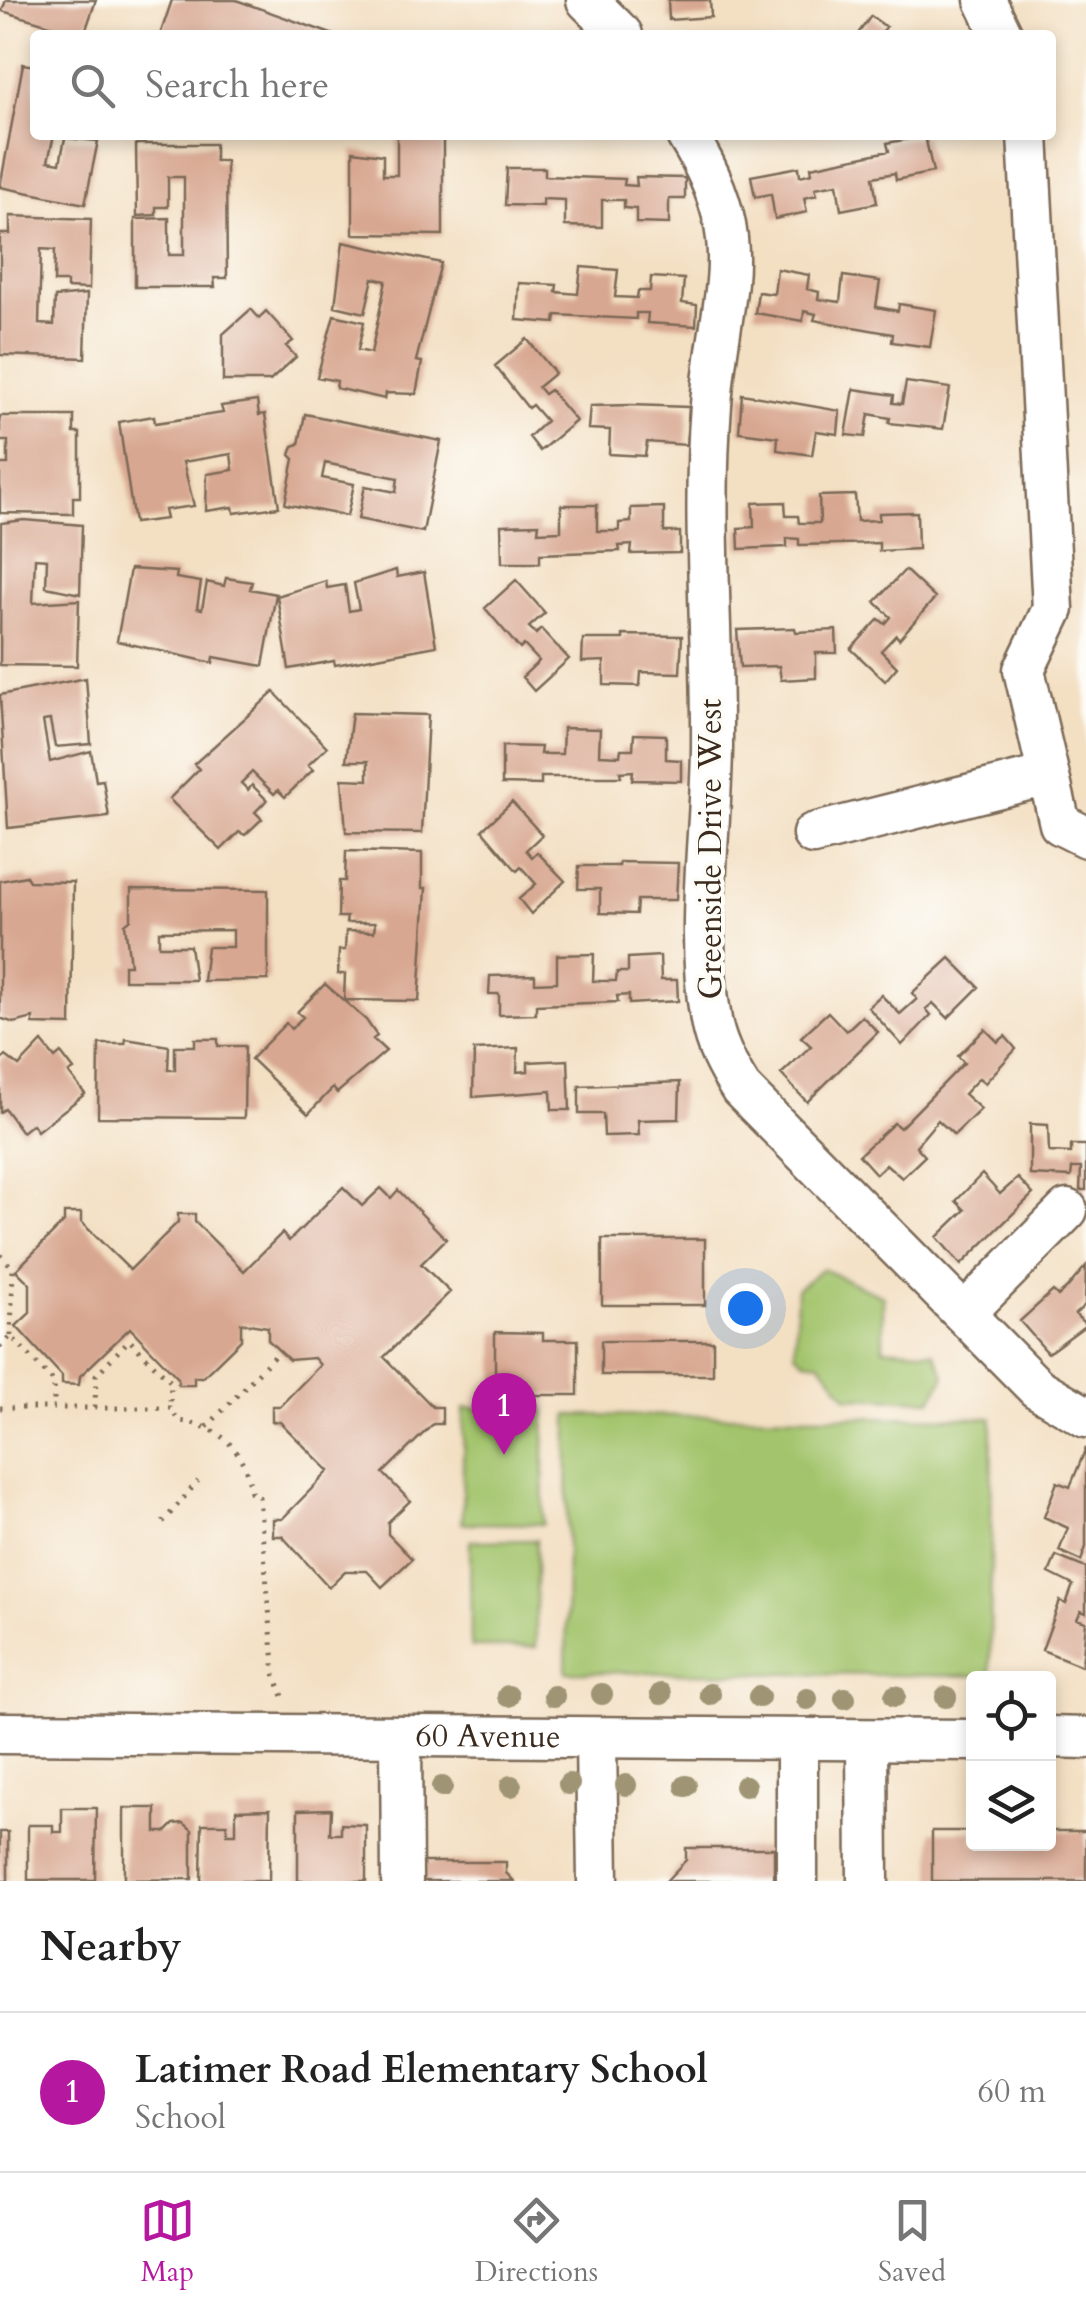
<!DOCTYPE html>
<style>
:root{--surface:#fff;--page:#f2f2f2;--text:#222;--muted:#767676;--line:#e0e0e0;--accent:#b5179e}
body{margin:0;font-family:Cardo,serif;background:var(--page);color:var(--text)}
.controls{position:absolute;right:30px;bottom:30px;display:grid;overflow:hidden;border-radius:10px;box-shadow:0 5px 15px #0003}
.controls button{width:90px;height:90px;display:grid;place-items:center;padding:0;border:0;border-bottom:2px solid var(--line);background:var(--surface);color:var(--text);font:50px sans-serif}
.you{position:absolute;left:745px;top:1308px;width:35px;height:35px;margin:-25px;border:8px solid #fff;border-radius:50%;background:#1a73e8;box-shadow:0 0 0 15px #1a73e833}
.badge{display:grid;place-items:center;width:65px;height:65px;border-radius:50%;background:var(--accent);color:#fff;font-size:32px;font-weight:700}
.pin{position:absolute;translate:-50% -82px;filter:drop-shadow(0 2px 5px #0008)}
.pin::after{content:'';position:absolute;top:52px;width:35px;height:30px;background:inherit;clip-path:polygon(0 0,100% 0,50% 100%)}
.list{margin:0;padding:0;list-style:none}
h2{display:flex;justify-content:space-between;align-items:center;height:130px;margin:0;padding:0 40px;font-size:42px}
h2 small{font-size:32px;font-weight:400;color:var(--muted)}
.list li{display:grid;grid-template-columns:65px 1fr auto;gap:30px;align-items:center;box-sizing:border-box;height:160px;padding:0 40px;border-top:2px solid var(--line)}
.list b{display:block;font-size:38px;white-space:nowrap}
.list p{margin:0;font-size:32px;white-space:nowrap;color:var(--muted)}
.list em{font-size:32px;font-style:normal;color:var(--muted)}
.icon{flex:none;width:55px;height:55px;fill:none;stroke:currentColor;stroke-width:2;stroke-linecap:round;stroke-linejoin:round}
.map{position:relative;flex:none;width:1086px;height:1881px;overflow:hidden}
.search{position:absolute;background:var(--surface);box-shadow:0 5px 15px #0003;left:30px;right:30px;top:30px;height:110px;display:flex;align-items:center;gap:25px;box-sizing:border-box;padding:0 35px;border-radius:10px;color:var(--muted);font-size:38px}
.sheet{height:290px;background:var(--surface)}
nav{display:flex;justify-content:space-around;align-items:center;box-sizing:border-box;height:140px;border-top:2px solid var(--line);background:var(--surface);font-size:28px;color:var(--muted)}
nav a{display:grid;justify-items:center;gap:5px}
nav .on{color:var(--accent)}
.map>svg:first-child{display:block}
</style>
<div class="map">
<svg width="1086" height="1881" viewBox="0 0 1086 1881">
<rect width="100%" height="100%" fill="#fdfcf7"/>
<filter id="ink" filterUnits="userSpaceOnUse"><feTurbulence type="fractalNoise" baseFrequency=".01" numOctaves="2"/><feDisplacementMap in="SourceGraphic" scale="20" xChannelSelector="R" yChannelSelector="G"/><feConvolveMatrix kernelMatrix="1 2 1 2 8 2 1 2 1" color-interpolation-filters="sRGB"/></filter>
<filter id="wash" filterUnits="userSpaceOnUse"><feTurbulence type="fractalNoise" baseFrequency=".0048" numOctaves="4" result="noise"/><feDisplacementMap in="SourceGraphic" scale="40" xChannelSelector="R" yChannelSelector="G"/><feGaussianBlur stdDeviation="2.25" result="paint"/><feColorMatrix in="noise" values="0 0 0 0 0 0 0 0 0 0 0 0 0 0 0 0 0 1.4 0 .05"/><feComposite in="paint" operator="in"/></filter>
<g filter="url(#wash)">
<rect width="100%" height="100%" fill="#f3dfc2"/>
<path fill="#a3c46c" stroke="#6f7745" stroke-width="2.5" d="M 822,1269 L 883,1296 L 883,1348 L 934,1352 L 945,1376 L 931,1400 L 847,1397 L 820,1362 L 805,1360 L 795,1352 L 797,1289 Z
M 464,1408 L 545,1410 L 543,1524 L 462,1523 Z
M 568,1415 L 992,1418 L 990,1676 L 566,1672 Z
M 536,1540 L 536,1647 L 471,1647 L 470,1541 Z"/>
<g id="blocks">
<path fill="#d8a791" d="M 6,0 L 96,0 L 84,35 L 2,11 Z
M 172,0 L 236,0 L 334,35 L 160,35 Z
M 668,0 L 710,0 L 711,17 L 669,20 Z
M 871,16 L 886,27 L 880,35 L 857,35 Z
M 23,64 L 35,66 L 35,135 L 54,135 L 48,161 L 60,163 L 65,138 L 98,141 L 85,204 L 0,187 Z
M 397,135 L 443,135 L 443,235 L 353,234 L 353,151 L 383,155 L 383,175 L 397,175 Z
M 925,136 L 933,172 L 896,180 L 895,173 L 873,177 L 877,203 L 841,210 L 837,184 L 815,188 L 817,195 L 804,198 L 807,212 L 775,219 L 771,194 L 755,197 L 751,176 L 799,167 L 800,176 L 812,173 L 811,167 L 889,151 L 887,143 Z
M 136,144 L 215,144 L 215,161 L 226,161 L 227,278 L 214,278 L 215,287 L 135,287 L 135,219 L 169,218 L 169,255 L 184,255 L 184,177 L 168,177 L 168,207 L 156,207 L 156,215 L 137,216 Z
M 507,168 L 545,168 L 545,176 L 625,179 L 624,185 L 637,186 L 636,177 L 685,178 L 685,199 L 669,199 L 669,224 L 636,223 L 636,209 L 624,208 L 624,200 L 602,200 L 602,227 L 565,226 L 565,200 L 543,199 L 543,206 L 505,205 Z
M 10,216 L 91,219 L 89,289 L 67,288 L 67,282 L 54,282 L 55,250 L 41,249 L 39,324 L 54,325 L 55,297 L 87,294 L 85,358 L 0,355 L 0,234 L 10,234 Z
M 343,242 L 441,263 L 416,361 L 422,362 L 416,394 L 386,393 L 385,399 L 336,388 L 337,381 L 317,377 L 334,315 L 364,322 L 358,350 L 371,353 L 386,281 L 373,278 L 365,313 L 335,306 Z
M 581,267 L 618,270 L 615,297 L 637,298 L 638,291 L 650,291 L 651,277 L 684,279 L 682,303 L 697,305 L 696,326 L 647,323 L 648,313 L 636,313 L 636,319 L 556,315 L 555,323 L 517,320 L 519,283 L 557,285 L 556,292 L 578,294 Z
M 777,269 L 809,275 L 807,289 L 819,292 L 818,299 L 840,302 L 843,276 L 880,281 L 876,307 L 898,311 L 899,304 L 936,310 L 930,347 L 892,342 L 893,334 L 814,320 L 816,314 L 804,311 L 803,321 L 755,313 L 758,292 L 774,294 Z
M 251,309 L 259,318 L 266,311 L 293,341 L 286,346 L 296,357 L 270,381 L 223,381 L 223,334 Z
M 527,339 L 555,373 L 538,387 L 544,394 L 550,390 L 576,421 L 540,451 L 529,437 L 546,421 L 532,405 L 528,408 L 495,366 Z
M 906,382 L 950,388 L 943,429 L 889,423 L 890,418 L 869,414 L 865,437 L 846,435 L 854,389 L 894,395 L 893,403 L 902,404 Z
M 742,394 L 840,411 L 838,434 L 816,431 L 812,455 L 777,450 L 778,437 L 739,432 Z
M 257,401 L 259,415 L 265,414 L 279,507 L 234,513 L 233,507 L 206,511 L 207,474 L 233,470 L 231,454 L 183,462 L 194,506 L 164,510 L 166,519 L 134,523 L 119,422 L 154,416 L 155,423 L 223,413 L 221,406 Z
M 631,405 L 689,407 L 686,445 L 647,442 L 645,456 L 609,454 L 610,430 L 588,429 L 590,406 Z
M 305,414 L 441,441 L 423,532 L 358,519 L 365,486 L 396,492 L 398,478 L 325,463 L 322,478 L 354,484 L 347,516 L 285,504 L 294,459 L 290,455 L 293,446 L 299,444 Z
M 0,416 L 74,416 L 74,433 L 80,433 L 80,497 L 73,497 L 73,514 L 0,513 L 0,464 L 8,464 L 8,441 L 0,441 Z
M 855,495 L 857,521 L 879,520 L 879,513 L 917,512 L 918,549 L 879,551 L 879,543 L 799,545 L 799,539 L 787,538 L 787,547 L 739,549 L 738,528 L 754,527 L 753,503 L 785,502 L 786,516 L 798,516 L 799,523 L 820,523 L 819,496 Z
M 561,505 L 597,505 L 597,531 L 619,531 L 619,523 L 631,522 L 631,508 L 664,507 L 664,532 L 680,532 L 680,553 L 631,554 L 632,545 L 619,546 L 620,551 L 540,554 L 540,563 L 502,563 L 501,525 L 539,524 L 538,532 L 561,531 Z
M 24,520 L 82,525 L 80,594 L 46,587 L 47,559 L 35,558 L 33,603 L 79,600 L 77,666 L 0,665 L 1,523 Z
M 130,569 L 177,572 L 176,578 L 201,582 L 197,608 L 202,609 L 207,582 L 224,586 L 226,578 L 252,582 L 250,589 L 276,594 L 263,666 L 214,657 L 213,663 L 117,641 Z
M 396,570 L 397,577 L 424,572 L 436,646 L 335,665 L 334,661 L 289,669 L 277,596 L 326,581 L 327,588 L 345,585 L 349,611 L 359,609 L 354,583 Z
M 905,570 L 935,598 L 899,639 L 896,635 L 881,651 L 897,667 L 885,681 L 851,649 L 879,619 L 885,624 L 891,617 L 875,602 Z
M 516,580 L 545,613 L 529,627 L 536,634 L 541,629 L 569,659 L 534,691 L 522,677 L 539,661 L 524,645 L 520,649 L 485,608 Z
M 795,628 L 796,632 L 836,630 L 837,653 L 816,653 L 816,678 L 781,680 L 779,666 L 740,667 L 737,630 Z
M 623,635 L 682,636 L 680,673 L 641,672 L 640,686 L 604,685 L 604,661 L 582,662 L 583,639 L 623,639 Z
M 86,678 L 91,744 L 55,747 L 50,720 L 43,721 L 50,762 L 91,751 L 96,781 L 103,780 L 109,817 L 8,828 L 0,695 Z
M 274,692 L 327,747 L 308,765 L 313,770 L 285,797 L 278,790 L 274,794 L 252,772 L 241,783 L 248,790 L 252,785 L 267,800 L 255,812 L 262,819 L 245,835 L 239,832 L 221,850 L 169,799 L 199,769 L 194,764 Z
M 352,713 L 428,715 L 422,833 L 346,832 L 342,779 L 368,780 L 368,761 L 346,761 Z
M 563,728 L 600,729 L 599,755 L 620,756 L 621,749 L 633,749 L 634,734 L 666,735 L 666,759 L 681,760 L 681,781 L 632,780 L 633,771 L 620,772 L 621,777 L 541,777 L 541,785 L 502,784 L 502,746 L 541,747 L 540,754 L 562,754 Z
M 512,802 L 542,835 L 526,850 L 532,857 L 537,852 L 565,881 L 531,914 L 519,899 L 536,884 L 521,867 L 517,871 L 482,830 Z
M 346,851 L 422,853 L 422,888 L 426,888 L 419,1001 L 344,1000 L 345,974 L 338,974 L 339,950 L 345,950 L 346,931 L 374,932 L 375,923 L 346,923 L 347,917 L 338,917 L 339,881 L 345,881 Z
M 619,862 L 678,863 L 676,900 L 637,900 L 636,914 L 600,913 L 600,889 L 578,889 L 579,866 L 619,866 Z
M 26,876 L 29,881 L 73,882 L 71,1025 L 33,1024 L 33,1018 L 14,1023 L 0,1018 L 0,881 Z
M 131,889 L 268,890 L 268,980 L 203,981 L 207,947 L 233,947 L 233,930 L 159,931 L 159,946 L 190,946 L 195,980 L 124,980 L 124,965 L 130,965 L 125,924 L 131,919 Z
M 594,954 L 593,981 L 616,981 L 617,972 L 628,972 L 628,958 L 660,956 L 661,980 L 677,980 L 678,1001 L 629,1004 L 629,995 L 617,996 L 618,1002 L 536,1005 L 536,1014 L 499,1015 L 499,994 L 489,994 L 490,976 L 535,975 L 535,983 L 557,982 L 557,955 Z
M 950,958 L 979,987 L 948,1018 L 933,1003 L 926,1009 L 931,1015 L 902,1045 L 868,1007 L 881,995 L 900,1014 L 917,999 L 912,993 Z
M 325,984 L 366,1020 L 377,1036 L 373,1039 L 386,1051 L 337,1093 L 333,1088 L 308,1114 L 251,1059 L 286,1023 L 291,1029 L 303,1017 L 297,1012 Z
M 828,1012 L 846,1031 L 862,1016 L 878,1032 L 807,1102 L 781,1074 L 811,1046 L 801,1037 Z
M 985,1029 L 998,1042 L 1005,1036 L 1016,1049 L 985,1083 L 979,1078 L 964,1094 L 981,1109 L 954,1135 L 938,1120 L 916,1146 L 925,1156 L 902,1178 L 886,1164 L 876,1174 L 859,1155 L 894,1123 L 900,1128 L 964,1063 L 958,1056 Z
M 126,1039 L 169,1046 L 168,1070 L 175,1070 L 175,1046 L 195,1046 L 195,1039 L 218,1039 L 218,1046 L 245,1046 L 244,1118 L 98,1117 L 99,1044 L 125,1044 Z
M 42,1042 L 55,1058 L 61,1053 L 74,1070 L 69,1073 L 85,1094 L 37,1131 L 32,1124 L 22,1132 L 5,1109 L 0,1112 L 0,1061 L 6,1056 L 19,1066 Z
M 518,1048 L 517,1072 L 528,1071 L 528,1062 L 568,1060 L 570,1110 L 552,1110 L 551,1091 L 473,1097 L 474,1050 Z
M 680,1082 L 679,1119 L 638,1120 L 639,1135 L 604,1136 L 603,1114 L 579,1114 L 579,1086 Z
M 1030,1124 L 1048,1125 L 1049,1152 L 1071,1153 L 1071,1145 L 1086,1145 L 1086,1190 L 1080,1190 L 1081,1168 L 1072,1168 L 1071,1177 L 1030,1175 Z
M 982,1174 L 1000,1194 L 1018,1178 L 1033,1194 L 961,1265 L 937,1237 L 965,1210 L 956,1201 Z
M 343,1187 L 362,1206 L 381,1188 L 391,1198 L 398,1190 L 446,1239 L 421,1264 L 450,1292 L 384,1357 L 433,1407 L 442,1407 L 442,1424 L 433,1424 L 383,1473 L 410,1501 L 388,1522 L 388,1534 L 412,1559 L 382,1587 L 367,1571 L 345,1571 L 329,1587 L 282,1536 L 273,1536 L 273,1519 L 282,1519 L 329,1471 L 280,1422 L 272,1422 L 272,1406 L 280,1406 L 320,1365 L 314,1358 L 289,1360 L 268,1340 L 268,1327 L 241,1323 L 241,1340 L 203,1377 L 194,1377 L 194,1385 L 178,1385 L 178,1378 L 130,1328 L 80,1376 L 79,1385 L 62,1384 L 62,1376 L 16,1326 L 30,1313 L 30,1284 L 16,1270 L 64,1222 L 64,1213 L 81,1213 L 81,1222 L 130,1270 L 178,1222 L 178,1214 L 195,1214 L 195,1222 L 244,1271 L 282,1233 L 289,1241 Z
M 602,1239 L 705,1239 L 705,1305 L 602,1305 Z
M 1086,1266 L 1085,1305 L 1075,1314 L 1086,1325 L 1048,1353 L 1020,1321 L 1053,1291 L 1058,1296 L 1066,1289 Z
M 495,1332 L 543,1333 L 543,1340 L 578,1340 L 578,1395 L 495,1395 Z
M 601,1341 L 713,1341 L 713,1375 L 601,1375 Z
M 1086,1448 L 1086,1547 L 1081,1561 L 1059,1551 L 1068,1528 L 1044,1517 L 1057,1482 L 1070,1487 Z
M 1056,1556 L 1086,1568 L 1086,1613 L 1081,1611 L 1077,1619 L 1086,1622 L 1082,1666 L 1042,1650 L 1060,1601 L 1066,1604 L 1073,1585 L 1049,1573 Z
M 62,1808 L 96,1808 L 95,1880 L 28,1880 L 28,1825 L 53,1825 L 53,1832 L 62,1832 Z
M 124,1808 L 156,1808 L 156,1832 L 166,1832 L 174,1824 L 184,1823 L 192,1830 L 192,1879 L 124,1880 Z
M 270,1809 L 269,1881 L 201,1881 L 202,1824 L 227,1824 L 227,1834 L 236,1834 L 236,1810 Z
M 331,1809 L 330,1834 L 341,1834 L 341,1824 L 366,1825 L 366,1881 L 298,1881 L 298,1810 Z
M 932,1831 L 974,1831 L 974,1844 L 1048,1844 L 1048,1831 L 1086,1831 L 1086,1881 L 932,1881 Z
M 0,1832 L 8,1832 L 8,1881 L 0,1881 Z
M 686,1848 L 774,1848 L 774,1881 L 666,1881 L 686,1860 Z
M 419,1862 L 506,1862 L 506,1873 L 514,1881 L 420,1881 Z"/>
</g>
</g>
<g filter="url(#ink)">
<use href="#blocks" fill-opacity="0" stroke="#7b6957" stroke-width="2.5"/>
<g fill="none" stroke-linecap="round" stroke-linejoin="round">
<g stroke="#7b6957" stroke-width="45">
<g id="minor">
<path d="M 587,0 L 622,35"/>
<path d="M 985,0 L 1002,35"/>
<path d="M 687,135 C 756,246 719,289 711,405 C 702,518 713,633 712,747 C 711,836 695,931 711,1020 C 715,1045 727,1067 741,1089 L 1037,1388 L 1086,1417"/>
<path d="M 1028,135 L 1053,609 L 1024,670 L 1060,824 L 1086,837"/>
<path d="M 813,834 L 1047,775"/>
<path d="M 965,1313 L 1067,1210"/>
<path id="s1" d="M 0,1733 L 974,1740"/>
<path d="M 401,1736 L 402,1881"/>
<path d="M 1048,1737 L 1086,1738"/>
<path d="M 596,1739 L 598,1881"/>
<path d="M 797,1740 L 797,1881"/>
<path d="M 867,1741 L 868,1881"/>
</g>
</g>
<path stroke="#7b6957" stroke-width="5" stroke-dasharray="2.5 8" stroke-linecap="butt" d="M 0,1255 L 13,1268 L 11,1336
M 0,1347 L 11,1336 L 54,1382 L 54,1408
M 0,1408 L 170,1408 L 179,1421 C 220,1425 246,1451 251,1492 L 259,1497 L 275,1675 L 284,1699
M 95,1408 L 96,1375 L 129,1340 L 171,1382 L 170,1408
M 207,1427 L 279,1351
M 163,1522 L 198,1481"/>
<use href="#minor" stroke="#fff" stroke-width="40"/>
</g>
<g fill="#9f9574">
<circle cx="602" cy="1694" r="11"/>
<circle cx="661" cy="1694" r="11"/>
<circle cx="710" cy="1694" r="11"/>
<circle cx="508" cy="1696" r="11"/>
<circle cx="554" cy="1696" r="11"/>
<circle cx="895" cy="1696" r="11"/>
<circle cx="759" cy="1697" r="11"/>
<circle cx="946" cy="1697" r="11"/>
<circle cx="845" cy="1698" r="11"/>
<circle cx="807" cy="1699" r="11"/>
<circle cx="569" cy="1784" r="11"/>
<circle cx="626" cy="1785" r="11"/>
<circle cx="511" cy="1786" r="11"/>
<circle cx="686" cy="1786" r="11"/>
<circle cx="745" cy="1786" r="11"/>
<circle cx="442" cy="1787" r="11"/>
</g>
</g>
<g text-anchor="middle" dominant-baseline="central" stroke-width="8" stroke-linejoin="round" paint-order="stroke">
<g font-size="32" fill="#3b2a1e" stroke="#fdfcf7">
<text transform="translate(711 849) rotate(-90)">Greenside Drive West</text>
<text stroke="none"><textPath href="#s1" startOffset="488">60 Avenue</textPath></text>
</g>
</g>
</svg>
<div class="controls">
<button><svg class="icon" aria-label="locate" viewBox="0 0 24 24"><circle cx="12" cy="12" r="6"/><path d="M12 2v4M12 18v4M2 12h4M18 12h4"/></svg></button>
<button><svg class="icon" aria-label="layers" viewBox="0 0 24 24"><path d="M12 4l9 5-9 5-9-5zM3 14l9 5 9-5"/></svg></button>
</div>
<div class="you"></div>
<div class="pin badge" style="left:504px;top:1455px">1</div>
<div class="search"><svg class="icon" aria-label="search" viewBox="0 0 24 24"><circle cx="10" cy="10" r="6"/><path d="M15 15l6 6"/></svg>Search here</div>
</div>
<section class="sheet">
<h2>Nearby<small></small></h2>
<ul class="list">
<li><span class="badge">1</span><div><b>Latimer Road Elementary School</b><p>School</p></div><em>60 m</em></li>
</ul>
</section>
<nav>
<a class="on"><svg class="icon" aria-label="map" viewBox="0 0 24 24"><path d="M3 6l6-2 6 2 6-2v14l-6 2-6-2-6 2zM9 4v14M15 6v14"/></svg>Map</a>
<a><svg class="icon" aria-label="directions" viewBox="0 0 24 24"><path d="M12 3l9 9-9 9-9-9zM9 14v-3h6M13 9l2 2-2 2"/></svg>Directions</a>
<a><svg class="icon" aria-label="saved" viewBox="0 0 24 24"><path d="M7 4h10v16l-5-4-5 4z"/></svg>Saved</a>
</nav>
